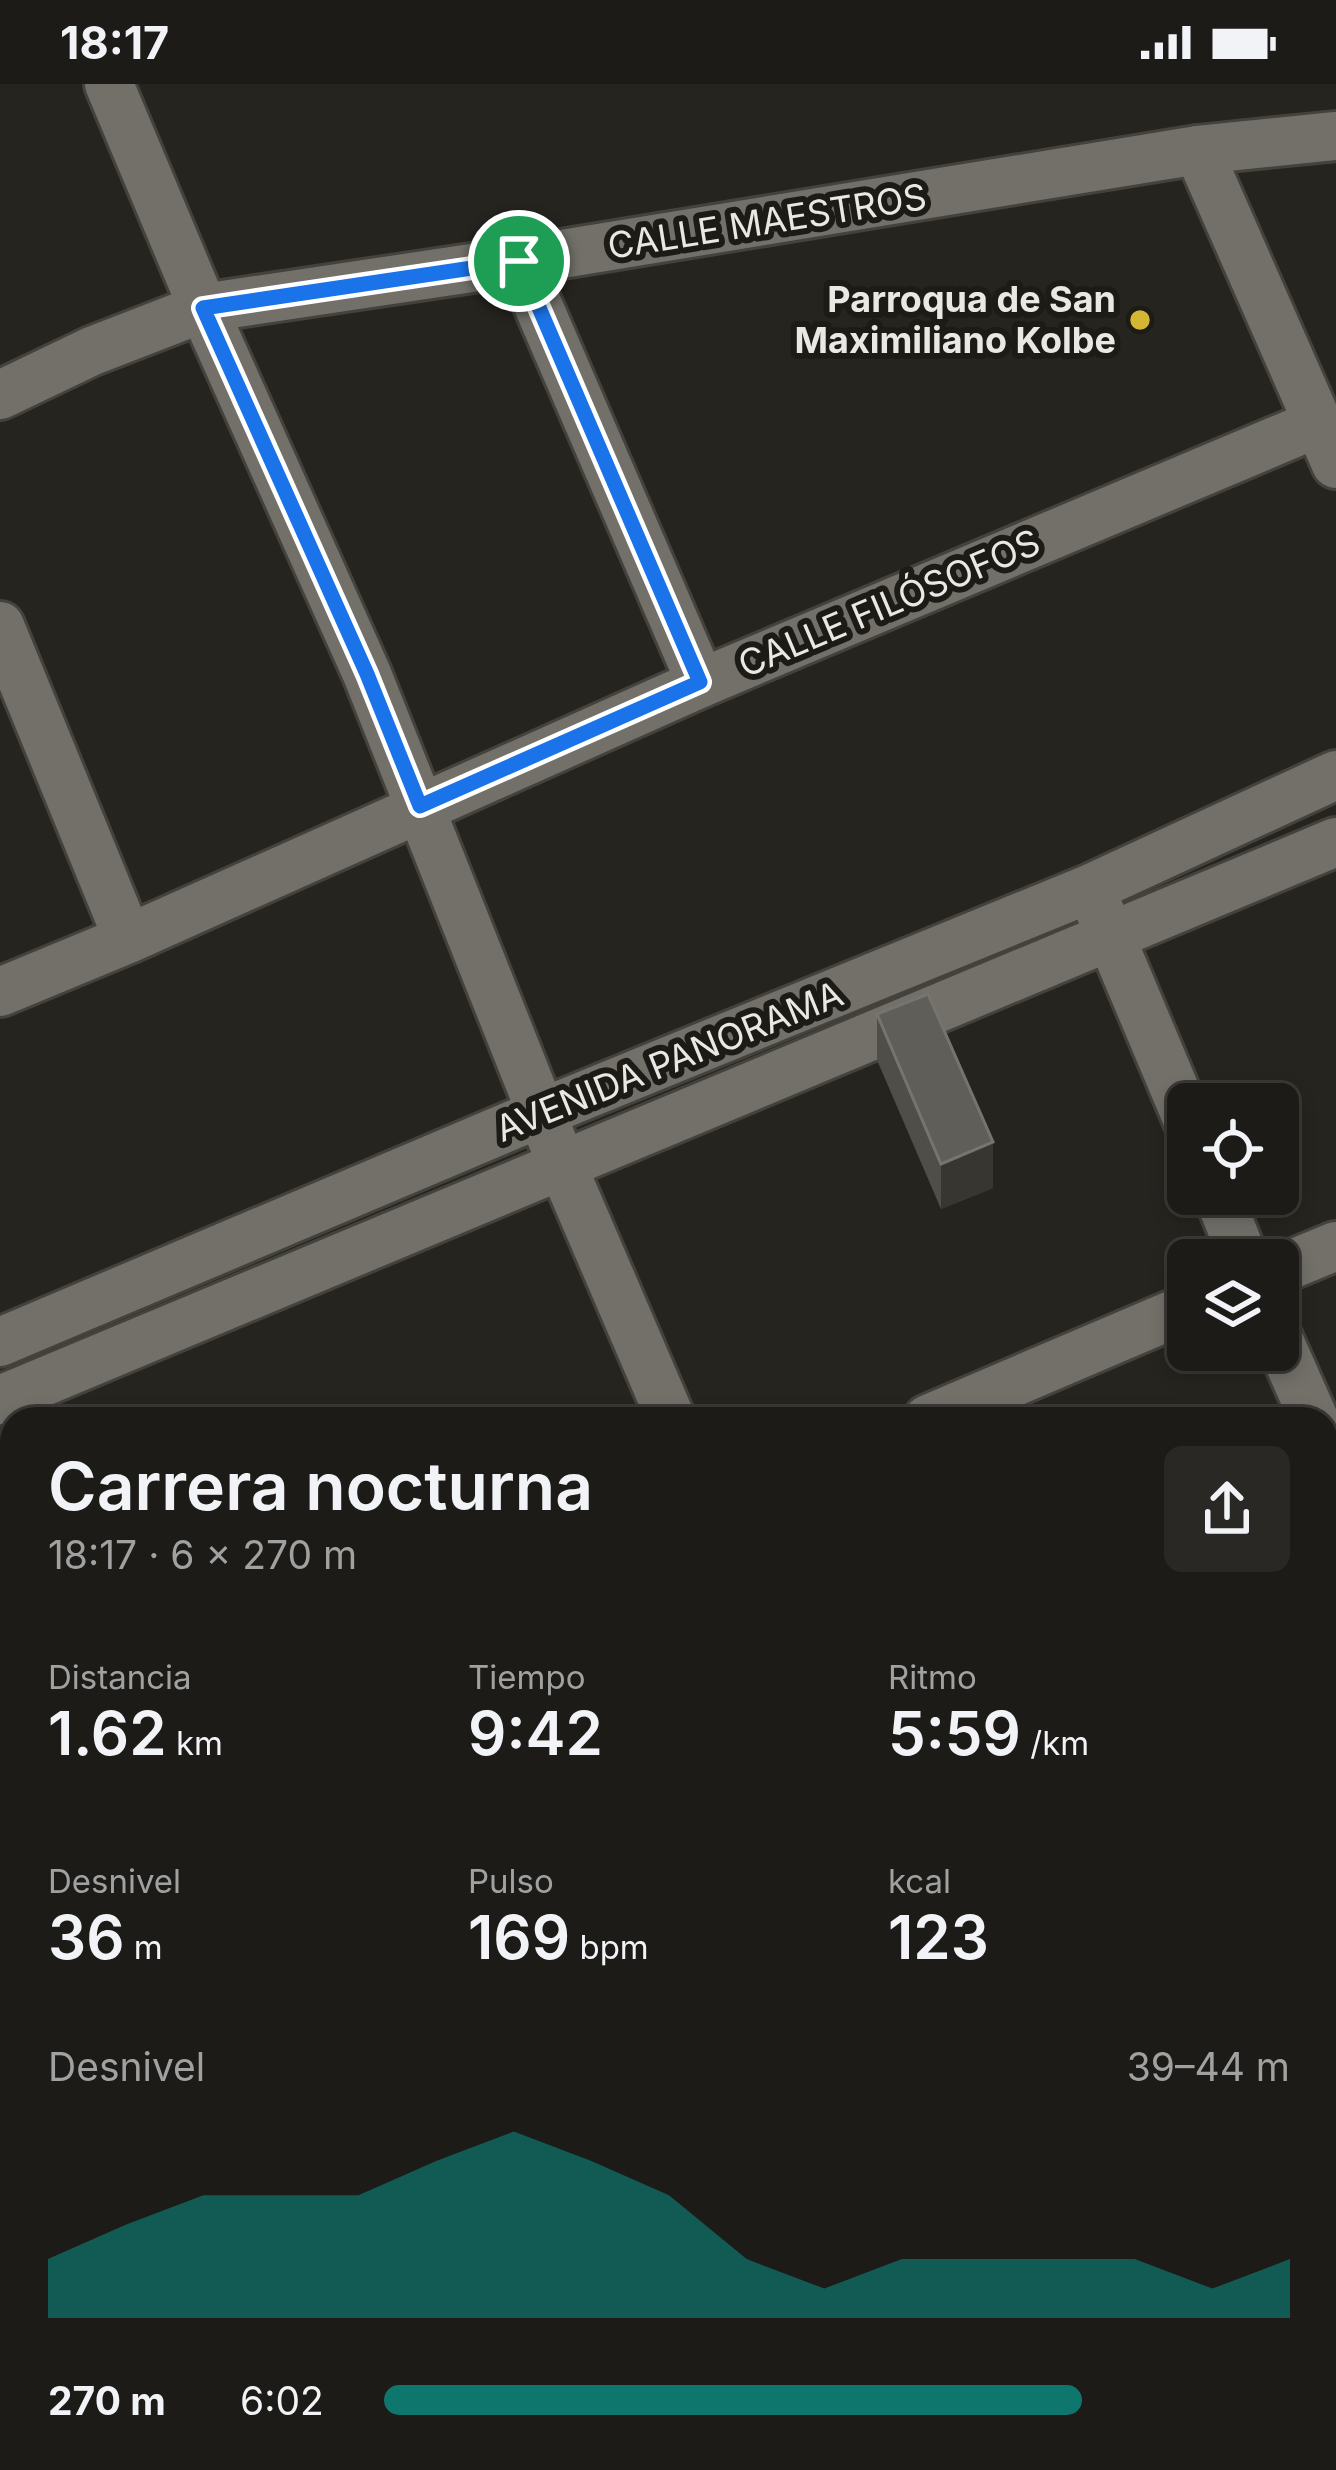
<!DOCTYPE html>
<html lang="es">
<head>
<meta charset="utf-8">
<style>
	:root { --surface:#1c1b17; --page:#292824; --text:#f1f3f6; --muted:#a0a1a1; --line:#3a3936; --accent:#0f766e }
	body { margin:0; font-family:Inter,sans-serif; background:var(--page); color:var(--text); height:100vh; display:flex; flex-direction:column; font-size:45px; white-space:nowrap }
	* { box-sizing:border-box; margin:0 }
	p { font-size:39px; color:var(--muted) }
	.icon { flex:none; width:66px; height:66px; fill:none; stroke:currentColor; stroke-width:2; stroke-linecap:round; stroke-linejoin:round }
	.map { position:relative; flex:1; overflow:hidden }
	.sheet { position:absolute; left:0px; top:1323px; width:1338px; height:1065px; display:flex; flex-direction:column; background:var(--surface); border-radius:36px 36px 0 0; box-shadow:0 6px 18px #0003,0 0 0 3px var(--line) }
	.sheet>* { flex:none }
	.fabs { position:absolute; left:1167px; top:999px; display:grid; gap:24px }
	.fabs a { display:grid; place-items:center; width:132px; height:132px; border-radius:18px; background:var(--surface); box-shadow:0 6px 18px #0003,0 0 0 3px var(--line); font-size:60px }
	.pin { position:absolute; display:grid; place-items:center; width:102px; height:102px; color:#fff; margin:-51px; border:6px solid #fff; border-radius:50%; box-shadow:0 3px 12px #0007 }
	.round { display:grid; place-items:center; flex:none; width:126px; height:126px; border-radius:18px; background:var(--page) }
	.summary { display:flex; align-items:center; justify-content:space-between; height:204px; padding:0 48px }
	h1 { font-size:66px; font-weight:600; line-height:90px }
	.metrics { display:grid; grid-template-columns:repeat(3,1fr); gap:18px; height:204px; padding:12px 48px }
	.metrics div { display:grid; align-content:center }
	.metrics b { font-size:60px; font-weight:600 }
	.metrics small { font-size:33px; font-weight:400 }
	.metrics p { font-size:33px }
	.chart { height:336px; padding:24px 48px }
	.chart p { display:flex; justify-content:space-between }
	.chart svg { width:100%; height:216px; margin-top:12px; fill:var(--accent); opacity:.7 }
	ul { padding:0 48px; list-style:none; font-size:39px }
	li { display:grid; grid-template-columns:192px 144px 1fr; align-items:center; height:90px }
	li i { height:30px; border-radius:15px; background:var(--accent) }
	.status { display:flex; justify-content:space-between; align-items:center; height:84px; padding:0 60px; background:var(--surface); direction:ltr }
	.status svg { height:33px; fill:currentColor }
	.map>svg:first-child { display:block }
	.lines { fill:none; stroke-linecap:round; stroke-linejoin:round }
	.minor-casing { stroke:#43423d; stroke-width:54 }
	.major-casing { stroke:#43423d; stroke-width:66 }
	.minor { stroke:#727069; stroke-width:48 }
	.major { stroke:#8b7f4f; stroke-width:60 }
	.wall { fill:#504e48 }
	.shaded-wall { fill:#383630 }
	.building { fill:#605e59; stroke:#76746e; stroke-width:3 }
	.route-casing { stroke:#fff; stroke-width:24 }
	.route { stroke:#1a73e8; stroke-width:15 }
	.poi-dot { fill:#d4b635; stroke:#1c1b15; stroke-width:4.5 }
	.labels { text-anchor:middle; stroke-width:12; stroke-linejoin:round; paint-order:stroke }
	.street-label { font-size:36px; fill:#e9e8e4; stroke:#1c1b15 }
	.poi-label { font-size:36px; font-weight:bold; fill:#e9e8e4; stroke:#1c1b15; text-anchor:end }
</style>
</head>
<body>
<div class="status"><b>18:17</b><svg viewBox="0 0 49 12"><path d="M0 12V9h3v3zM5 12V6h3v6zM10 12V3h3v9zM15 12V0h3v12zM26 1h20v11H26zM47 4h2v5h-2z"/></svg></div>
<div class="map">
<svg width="1336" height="2386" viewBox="0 0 1336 2386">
	<rect width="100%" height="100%" fill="#26241f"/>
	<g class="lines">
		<defs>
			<g id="minor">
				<path d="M109,0L203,224L367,590L562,1081L671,1335"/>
				<path d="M1198,66L1336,380"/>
				<path d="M519,177L701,599"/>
				<path d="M0,311L92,267L203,224L519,177L1198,66L1336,52"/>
				<path d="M0,542L128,855"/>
				<path d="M1099,825L1188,1037"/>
				<path d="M0,908L128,855L701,599L1318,339"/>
				<path d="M1218,1110L1244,1176"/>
				<path d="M1278,1186L1336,1162"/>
				<path d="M1278,1254L1314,1335"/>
				<path d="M0,1258L541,1029L1089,805L1336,691"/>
				<path d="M0,1316L1336,758"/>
				<path d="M928,1335L1188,1224"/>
				<path d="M1326,1363L1336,1386"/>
				<path d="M1326,1579L1336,1575"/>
				<path d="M0,1735L12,1730"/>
				<path d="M1326,1994L1336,1989"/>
				<path d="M0,2065L12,2075"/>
				<path d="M0,2275L12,2284"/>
				<path d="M136,2376L150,2386"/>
				<path d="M1093,2376L1098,2386"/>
				<path d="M420,2386L443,2376"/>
			</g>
			<g id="major">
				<path d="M0,2127L12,2137"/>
				<path d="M0,2201L12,2211"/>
				<path d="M234,2376L247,2386"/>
				<path d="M314,2376L327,2386"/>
			</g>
		</defs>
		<!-- minor casing -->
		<use href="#minor" class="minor-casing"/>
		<!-- major casing -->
		<use href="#major" class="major-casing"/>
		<!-- minor -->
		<use href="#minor" class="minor"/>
		<!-- major -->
		<use href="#major" class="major"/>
	</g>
	<!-- wall -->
	<path class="wall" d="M877,930L993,1104L941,1125L877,976Z"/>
	<!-- shaded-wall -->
	<path class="shaded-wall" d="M993,1058V1104L941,1125V1080Z"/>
	<!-- building -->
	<path class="building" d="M928,910L993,1058L941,1080L877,930Z"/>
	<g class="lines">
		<defs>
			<path id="route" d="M519,177L700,598L420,722L367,590L203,224Z"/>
		</defs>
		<!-- route casing -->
		<use href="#route" class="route-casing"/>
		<!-- route -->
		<use href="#route" class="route"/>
	</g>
	<!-- markers -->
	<circle class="poi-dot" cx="1140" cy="236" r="12"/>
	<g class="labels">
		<!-- street labels -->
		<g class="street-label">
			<text transform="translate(767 137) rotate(-9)" y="13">CALLE MAESTROS</text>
			<text transform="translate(889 519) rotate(-23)" y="13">CALLE FILÓSOFOS</text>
			<text transform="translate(669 977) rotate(-22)" y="13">AVENIDA PANORAMA</text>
		</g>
		<!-- poi labels -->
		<g class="poi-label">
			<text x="1116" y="228">Parroqua de San<tspan x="1116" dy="41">Maximiliano Kolbe</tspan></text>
		</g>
	</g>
</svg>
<div class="fabs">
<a><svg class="icon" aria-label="locate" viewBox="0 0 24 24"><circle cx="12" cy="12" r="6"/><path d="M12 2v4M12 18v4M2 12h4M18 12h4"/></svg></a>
<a><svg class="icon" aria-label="layers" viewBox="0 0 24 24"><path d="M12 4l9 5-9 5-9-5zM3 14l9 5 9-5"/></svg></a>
</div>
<div class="pin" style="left:519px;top:177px;background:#1e9e55"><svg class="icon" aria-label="arrive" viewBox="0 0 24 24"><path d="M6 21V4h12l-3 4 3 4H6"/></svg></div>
<section class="sheet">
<div class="summary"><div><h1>Carrera nocturna</h1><p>18:17 · 6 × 270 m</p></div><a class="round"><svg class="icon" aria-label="share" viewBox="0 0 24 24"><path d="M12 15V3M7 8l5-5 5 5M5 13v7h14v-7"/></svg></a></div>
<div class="metrics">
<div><p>Distancia</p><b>1.62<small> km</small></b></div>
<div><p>Tiempo</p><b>9:42</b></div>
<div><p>Ritmo</p><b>5:59<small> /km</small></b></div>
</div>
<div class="metrics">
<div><p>Desnivel</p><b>36<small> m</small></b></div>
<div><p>Pulso</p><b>169<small> bpm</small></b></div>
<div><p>kcal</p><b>123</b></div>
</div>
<div class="chart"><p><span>Desnivel</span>39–44 m</p>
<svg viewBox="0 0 160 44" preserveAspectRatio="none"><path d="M0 44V32L10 25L20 19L30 19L40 19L50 12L60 6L70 12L80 19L90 32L100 38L110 32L120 32L130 32L140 32L150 38L160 32V44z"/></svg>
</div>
<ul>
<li><b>270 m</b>6:02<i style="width:77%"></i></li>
</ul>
</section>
</div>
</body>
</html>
